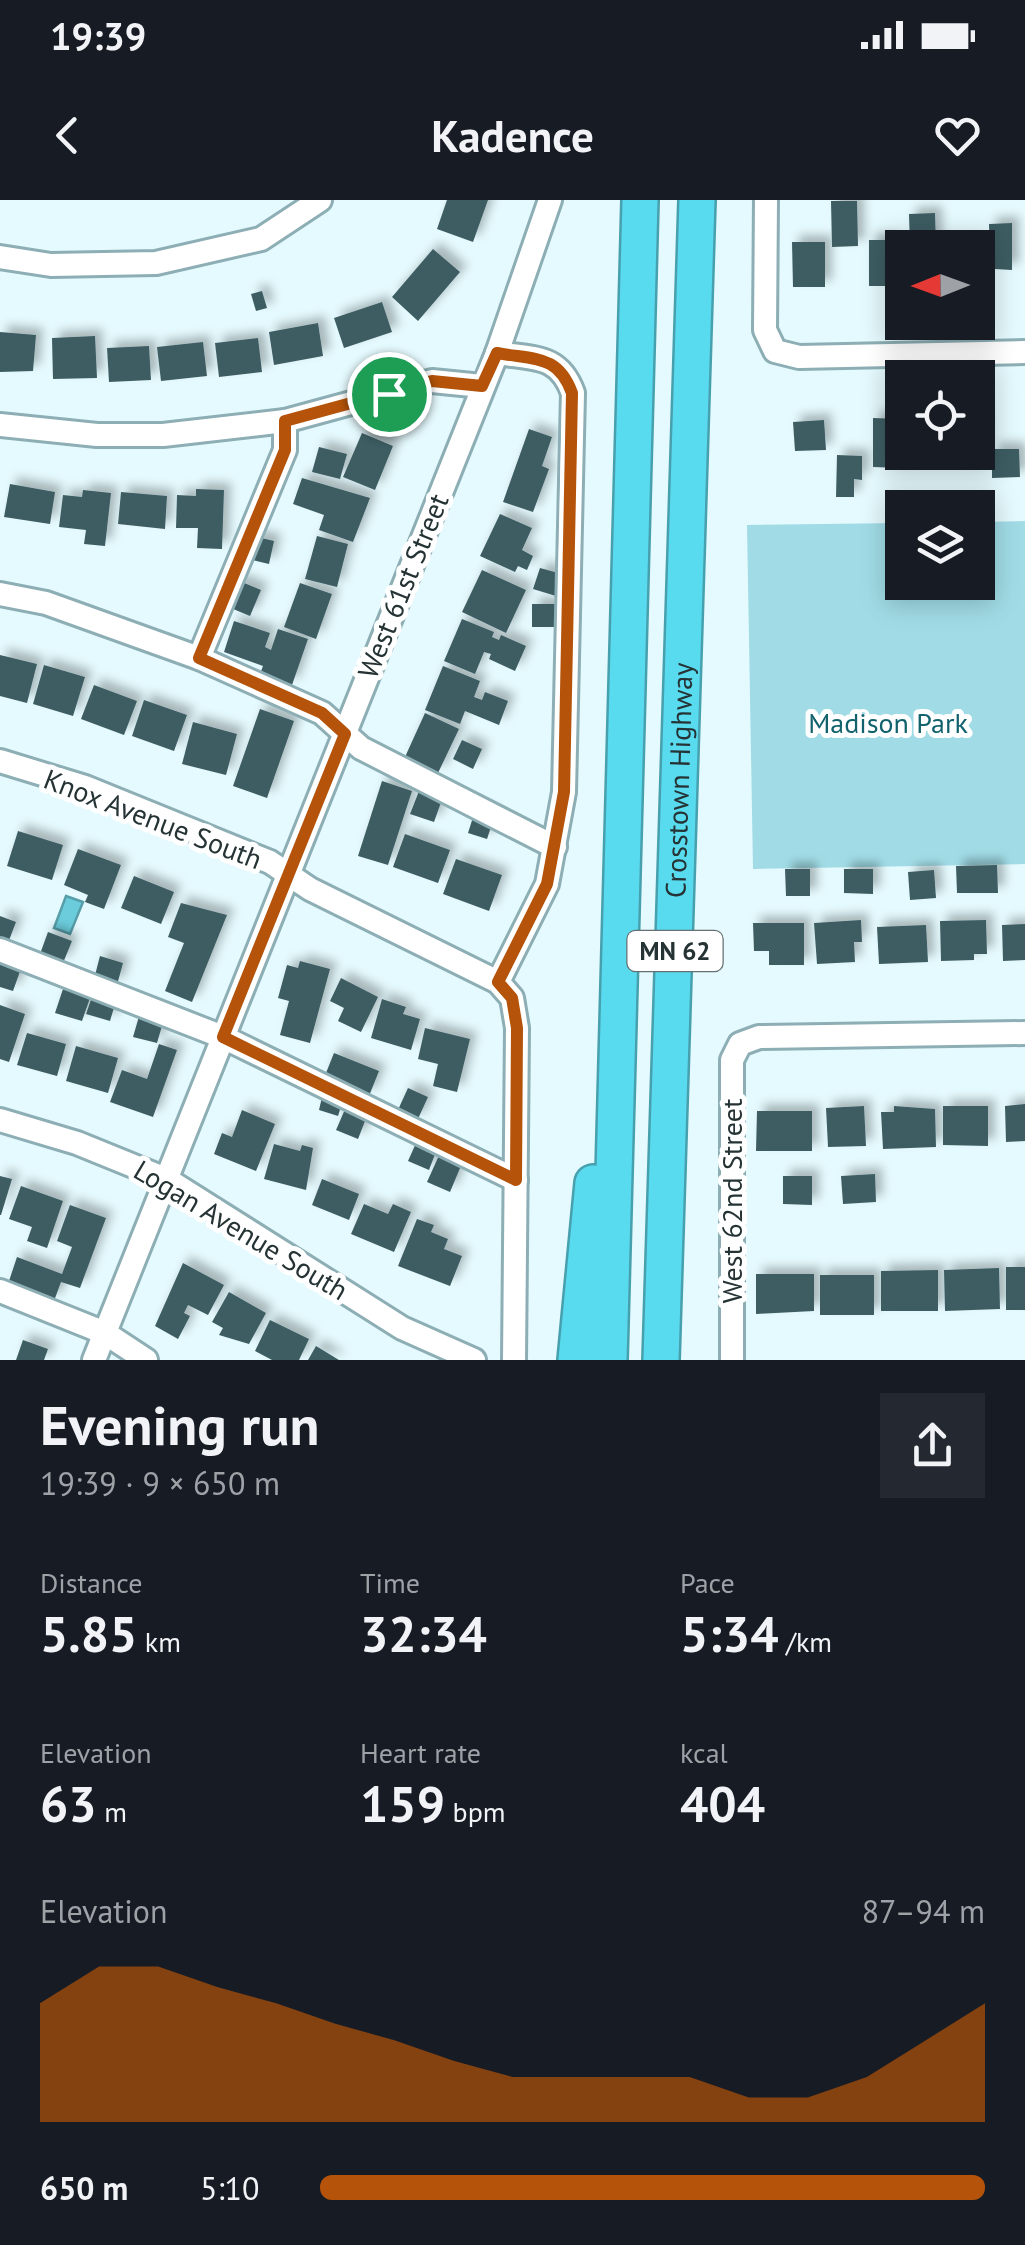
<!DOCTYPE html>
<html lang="en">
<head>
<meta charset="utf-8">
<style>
	:root { --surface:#171b24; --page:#242831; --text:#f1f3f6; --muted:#9ea1a6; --accent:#b45309 }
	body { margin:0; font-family:"PT Sans",sans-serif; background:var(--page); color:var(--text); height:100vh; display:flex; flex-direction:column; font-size:38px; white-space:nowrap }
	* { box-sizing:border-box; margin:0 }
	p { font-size:32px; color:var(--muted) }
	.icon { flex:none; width:55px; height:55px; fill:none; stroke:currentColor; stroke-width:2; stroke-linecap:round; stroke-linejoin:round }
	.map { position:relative; height:1160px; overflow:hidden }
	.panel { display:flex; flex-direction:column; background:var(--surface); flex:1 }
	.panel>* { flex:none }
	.needle { width:65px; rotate:269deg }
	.tools { position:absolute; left:885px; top:30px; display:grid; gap:20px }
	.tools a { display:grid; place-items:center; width:110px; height:110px; border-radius:0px; background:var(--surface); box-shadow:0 5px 25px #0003; font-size:50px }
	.pin { position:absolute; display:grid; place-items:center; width:85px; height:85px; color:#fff; margin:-42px; border:5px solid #fff; border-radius:50%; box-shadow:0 2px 10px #0007 }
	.round { display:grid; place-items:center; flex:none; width:105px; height:105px; border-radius:0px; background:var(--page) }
	.summary { display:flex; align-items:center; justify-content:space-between; height:170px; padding:0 40px }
	h1 { font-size:55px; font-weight:700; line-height:75px }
	.metrics { display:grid; grid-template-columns:repeat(3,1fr); gap:15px; height:170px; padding:10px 40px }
	.metrics div { display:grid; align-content:center }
	.metrics b { font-size:50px; font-weight:700 }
	.metrics small { font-size:28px; font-weight:400 }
	.metrics p { font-size:28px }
	.chart { height:280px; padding:20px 40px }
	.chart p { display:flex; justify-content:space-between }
	.chart svg { width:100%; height:180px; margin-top:10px; fill:var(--accent); opacity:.7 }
	ul { padding:0 40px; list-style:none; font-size:32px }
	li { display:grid; grid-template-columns:160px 120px 1fr; align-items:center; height:75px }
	li i { height:25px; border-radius:12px; background:var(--accent) }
	.status { display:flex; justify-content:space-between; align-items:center; height:70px; padding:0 50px; background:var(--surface); direction:ltr }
	.status svg { height:28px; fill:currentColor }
	header { display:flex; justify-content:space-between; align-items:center; height:130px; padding:0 40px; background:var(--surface); font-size:45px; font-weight:700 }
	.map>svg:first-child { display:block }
	.green { fill:#a1dce6 }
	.water { fill:#6bccdb; stroke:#569ea9; stroke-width:2.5 }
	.building { fill:#3e5d63; filter:url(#shadow) }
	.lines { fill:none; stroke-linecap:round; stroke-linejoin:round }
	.minor-casing { stroke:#8caeb4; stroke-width:28 }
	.highway-casing { stroke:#47a0ae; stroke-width:40 }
	.minor { stroke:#fff; stroke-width:22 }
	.highway { stroke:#59dbef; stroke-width:35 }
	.route-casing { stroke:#fff; stroke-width:20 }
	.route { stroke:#b45309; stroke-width:12 }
	.labels { text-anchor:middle; stroke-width:10; stroke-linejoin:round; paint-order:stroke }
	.shield { fill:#fff; stroke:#667072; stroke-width:2.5 }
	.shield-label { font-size:25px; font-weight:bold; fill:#253335 }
	.street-label { font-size:28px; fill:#253335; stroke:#fff }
	.park-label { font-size:28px; fill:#11626d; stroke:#fff }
</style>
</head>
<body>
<div class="status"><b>19:39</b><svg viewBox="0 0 49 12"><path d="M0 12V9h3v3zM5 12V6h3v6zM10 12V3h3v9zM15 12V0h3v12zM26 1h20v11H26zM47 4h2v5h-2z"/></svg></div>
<header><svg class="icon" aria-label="back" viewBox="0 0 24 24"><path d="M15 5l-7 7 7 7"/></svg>Kadence<svg class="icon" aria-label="heart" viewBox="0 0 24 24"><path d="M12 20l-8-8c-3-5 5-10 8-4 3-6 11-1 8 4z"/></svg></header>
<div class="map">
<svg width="1025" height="1160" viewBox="0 0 1025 1160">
	<defs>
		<filter id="shadow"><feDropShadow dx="7" dy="-7" stdDeviation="5" flood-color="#0004"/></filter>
	</defs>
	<rect width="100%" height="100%" fill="#e5fafe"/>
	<!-- green -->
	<path class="green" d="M1025,321V664L753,669L747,325L902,323V382H978V322Z"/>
	<!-- water -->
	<path class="water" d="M66,696L83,702L70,734L54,728Z"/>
	<!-- building -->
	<g class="building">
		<path d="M447,0H488L473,42L437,29Z"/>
		<path d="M831,1H857L858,46L832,47Z"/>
		<path d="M935,13L936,48H910L909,14Z"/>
		<path d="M1012,23V70L978,68V48L981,59H990L989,24Z"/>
		<path d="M869,40H891V53H902V86H869Z"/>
		<path d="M792,42H825V87H793Z"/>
		<path d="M433,49L460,72L418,121L392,97Z"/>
		<path d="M262,91L267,108L256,111L251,94Z"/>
		<path d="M382,102L392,132L344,148L334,118Z"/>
		<path d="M318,123L323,156L274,165L269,132Z"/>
		<path d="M0,132L36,135L33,171L0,172Z"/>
		<path d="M95,136L97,178L53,179L52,138Z"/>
		<path d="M258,138L262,172L219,177L215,143Z"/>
		<path d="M203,142L207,176L161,181L157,147Z"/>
		<path d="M149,146L151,180L109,182L107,148Z"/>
		<path d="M982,216L983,249H978V217Z"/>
		<path d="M873,218L902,219L901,268L873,267Z"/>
		<path d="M824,220L826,250L795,251L793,222Z"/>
		<path d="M529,229L552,237L542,266L549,269L533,312L503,302Z"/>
		<path d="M362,233L393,246L375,290L343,277Z"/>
		<path d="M319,247L347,254L340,279L312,272Z"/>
		<path d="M992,249H1019L1020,277L992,278Z"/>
		<path d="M956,252H974L975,262L956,263Z"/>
		<path d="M837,255L862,256V280L854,279V297H836Z"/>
		<path d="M302,278L370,298L353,342L319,330L324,315L293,304Z"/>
		<path d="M10,284L55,292L50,324L4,317Z"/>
		<path d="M196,289L224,290L222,349L197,348L198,328H176L177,295L196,296Z"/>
		<path d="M83,290L111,293L105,346L84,344L86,330L59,327L63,295L82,297Z"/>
		<path d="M121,292L167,296L165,329L118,324Z"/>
		<path d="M500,314L532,328L522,350L533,356L527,370L518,366L515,372L480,356Z"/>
		<path d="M253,336L274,341L269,364L248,359Z"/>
		<path d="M317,336L348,344L337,387L305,379Z"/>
		<path d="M540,368L562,374L556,396L533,389Z"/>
		<path d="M482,370L526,390L506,433L462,412Z"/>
		<path d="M237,380L261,390L250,416L226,406Z"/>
		<path d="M300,383L332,394L316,439L284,427Z"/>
		<rect x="532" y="404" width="26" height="23"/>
		<path d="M462,419L494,432L492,437L499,440L501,435L526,446L515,471L489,459L491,454L484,452L475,474L444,461Z"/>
		<path d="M234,421L270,433L265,447L271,450L278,429L308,439L292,485L260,474L263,466L224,452Z"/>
		<path d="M0,455L37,464L27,503L0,496Z"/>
		<path d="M44,465L85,477L73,516L33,504Z"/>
		<path d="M443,466L480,481L474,497L482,500L485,492L508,501L499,525L465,511L460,524L425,510Z"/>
		<path d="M94,485L137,501L124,535L81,519Z"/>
		<path d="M144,500L187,515L174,551L132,536Z"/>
		<path d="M260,509L294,521L267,598L233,586Z"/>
		<path d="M425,513L459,529L438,573L405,557Z"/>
		<path d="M193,522L237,534L226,575L182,564Z"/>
		<path d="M462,540L482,549L473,569L453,559Z"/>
		<path d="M382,581L412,591L388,665L358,656Z"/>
		<path d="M421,586L444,594L434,622L410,614Z"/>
		<path d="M475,611L494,618L487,639L468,633Z"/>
		<path d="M18,631L63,645L52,680L7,666Z"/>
		<path d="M405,634L450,650L438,683L393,667Z"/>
		<path d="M78,649L121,665L104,709L85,702L88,695L64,685Z"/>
		<path d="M456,659L502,675L489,711L443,694Z"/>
		<path d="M997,665L998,693H957L956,666Z"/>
		<path d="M785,669H810V696H786Z"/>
		<path d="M844,669H873V694L844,693Z"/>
		<path d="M934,670L936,698L910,700L908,672Z"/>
		<path d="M134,676L174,692L161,724L121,708Z"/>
		<path d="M181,703L227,715L192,802L165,791L184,743L168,737Z"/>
		<path d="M0,716L16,722L8,743L0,740Z"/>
		<path d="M861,720L862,742H854L855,762L817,764L814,723Z"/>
		<path d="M986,720L987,754H974V760L941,761L940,721Z"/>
		<path d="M753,723H804V765H769V751H754Z"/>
		<path d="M1025,724V760L1003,761L1002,725Z"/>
		<path d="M926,725L928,762L879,764L877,727Z"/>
		<path d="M48,732L72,741L63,763L40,754Z"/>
		<path d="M0,755L23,763L13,791L0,787Z"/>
		<path d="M100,756L123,763L117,785L94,779Z"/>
		<path d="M300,761L330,769L310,843L280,835L289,801L278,798L287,765L298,768Z"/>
		<path d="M341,778L378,797L361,832L338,821L344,808L330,801Z"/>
		<path d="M63,789L90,798L82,821L55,813Z"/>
		<path d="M93,794L116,801L110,821L86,814Z"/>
		<path d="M382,799L406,807L403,814L420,819L411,850L371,838Z"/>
		<path d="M0,805L25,814L9,862L0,859Z"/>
		<path d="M140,813L164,819L157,843L133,837Z"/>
		<path d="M425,828L470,839L457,892L433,886L438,864L418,859Z"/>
		<path d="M27,833L66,844L57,876L17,865Z"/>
		<path d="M159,844L177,850L153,917L110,902L122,870L147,879Z"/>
		<path d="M76,846L118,858L108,893L66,881Z"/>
		<path d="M334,853L379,871L369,896L324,878Z"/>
		<path d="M408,888L428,897L417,921L397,912Z"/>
		<path d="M322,897L342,903L338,916L319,910Z"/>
		<path d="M1025,904V941L1006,942L1005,906Z"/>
		<path d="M864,906L866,946L828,947L826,908Z"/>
		<path d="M894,906L935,909L936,947L883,949L881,912H894Z"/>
		<path d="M943,906H988V946L943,945Z"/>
		<path d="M346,907L367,916L358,939L336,930Z"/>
		<path d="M242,910L275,924L256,971L214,954L222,933L232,937Z"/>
		<path d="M757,911H812V951H756Z"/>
		<path d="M417,941L437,949L429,970L408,961Z"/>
		<path d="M274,944L300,951L302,945L313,948L306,990L264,979Z"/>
		<path d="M441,951L463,961L450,992L427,982Z"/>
		<path d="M875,974L876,1002L843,1004L841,976Z"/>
		<path d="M0,976L12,979L1,1015H0Z"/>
		<path d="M783,976H812V1005L783,1004Z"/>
		<path d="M322,979L359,994L349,1020L312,1005Z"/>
		<path d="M21,986L63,1001L47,1048L27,1041L32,1027L9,1019Z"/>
		<path d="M364,1004L388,1014L393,1004L411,1012L394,1052L351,1034Z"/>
		<path d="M70,1005L106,1018L80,1088L61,1082L54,1101L8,1084L17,1057L62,1074L72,1047L57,1041Z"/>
		<path d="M417,1019L434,1025L431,1032L448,1039L444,1049L462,1056L450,1086L398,1066Z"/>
		<path d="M183,1063L224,1085L208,1115L188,1105L184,1113L190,1116L178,1139L155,1126Z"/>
		<rect x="1006" y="1067" width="19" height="43"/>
		<path d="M999,1068L1000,1109L945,1111L944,1070Z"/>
		<path d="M938,1070V1111H881V1071Z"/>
		<path d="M756,1074H814V1111L756,1114Z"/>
		<rect x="820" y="1075" width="54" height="40"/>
		<path d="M229,1092L266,1113L249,1144L219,1135L223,1128L212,1122Z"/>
		<path d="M270,1120L309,1139L299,1160H272L255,1151Z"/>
		<path d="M23,1140L48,1149L44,1160H16Z"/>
		<path d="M316,1146L339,1160H308Z"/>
	</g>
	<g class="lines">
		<defs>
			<g id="minor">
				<path d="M766,0L765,130L775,151L799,157L1025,152"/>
				<path d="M0,57L51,65L156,63L261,39L320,0"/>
				<path d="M497,153C534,159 559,154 573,193L564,592L547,684L498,782"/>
				<path d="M0,225L97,235H163L285,221L432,181L482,186"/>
				<path d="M0,394L46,403L199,458L322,513L361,548L555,647"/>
				<path d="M199,458L285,250V221"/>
				<path d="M0,561L85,587L270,662L310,689L498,782L512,798L517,828L514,1160"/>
				<path d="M0,750L223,837L516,980"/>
				<path d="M0,920L77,943L168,980L402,1128L474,1160"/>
				<path d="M0,1091L105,1133L146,1160"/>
				<path d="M94,1160L497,153L550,0"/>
				<path d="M732,1160V860L740,844L759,837L1025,833"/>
			</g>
			<g id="highway">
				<path d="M576,1160L593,983"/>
				<path d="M609,1160L640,0"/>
				<path id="s1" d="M661,1160L697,0"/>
			</g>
		</defs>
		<!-- minor casing -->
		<use href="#minor" class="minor-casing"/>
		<!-- highway casing -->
		<use href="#highway" class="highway-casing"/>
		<!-- minor -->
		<use href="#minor" class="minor"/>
		<!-- highway -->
		<use href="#highway" class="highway"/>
	</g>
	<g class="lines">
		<defs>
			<path id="route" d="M497,153C534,160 558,154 572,193L564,592L547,684L498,782L512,798L517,828L516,980L223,837L345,534L322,513L199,458L285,250V221L432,181L482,186Z"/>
		</defs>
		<!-- route casing -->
		<use href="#route" class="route-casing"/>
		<!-- route -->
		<use href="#route" class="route"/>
	</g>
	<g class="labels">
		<!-- shield labels -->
		<rect class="shield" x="627.5" y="731" width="95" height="40" rx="8"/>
		<g class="shield-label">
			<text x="675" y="760">MN 62</text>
		</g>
		<!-- street labels -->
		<g class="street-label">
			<text transform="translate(403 386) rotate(-68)" y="10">West 61st Street</text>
			<text dy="10" stroke="none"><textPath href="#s1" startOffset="580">Crosstown Highway</textPath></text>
			<text transform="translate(153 619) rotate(21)" y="10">Knox Avenue South</text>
			<text transform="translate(732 1001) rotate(-90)" y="10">West 62nd Street</text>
			<text transform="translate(241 1030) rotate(31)" y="10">Logan Avenue South</text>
		</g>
		<!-- park labels -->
		<g class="park-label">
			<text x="888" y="533">Madison Park</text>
		</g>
	</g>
</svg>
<div class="tools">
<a><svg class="needle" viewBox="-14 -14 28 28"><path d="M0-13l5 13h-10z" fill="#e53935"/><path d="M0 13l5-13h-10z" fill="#9ea1a6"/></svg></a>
<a><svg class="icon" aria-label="locate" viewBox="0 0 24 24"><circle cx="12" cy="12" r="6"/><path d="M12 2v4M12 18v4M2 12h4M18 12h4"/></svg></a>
<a><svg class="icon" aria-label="layers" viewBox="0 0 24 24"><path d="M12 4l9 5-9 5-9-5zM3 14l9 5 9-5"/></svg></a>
</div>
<div class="pin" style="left:389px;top:194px;background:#1e9e55"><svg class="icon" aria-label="arrive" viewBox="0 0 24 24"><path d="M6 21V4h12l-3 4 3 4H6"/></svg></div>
</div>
<section class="panel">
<div class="summary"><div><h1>Evening run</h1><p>19:39 · 9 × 650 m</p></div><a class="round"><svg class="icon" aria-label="share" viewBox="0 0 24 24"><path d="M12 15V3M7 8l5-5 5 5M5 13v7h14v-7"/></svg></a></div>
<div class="metrics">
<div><p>Distance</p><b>5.85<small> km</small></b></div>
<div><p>Time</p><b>32:34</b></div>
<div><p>Pace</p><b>5:34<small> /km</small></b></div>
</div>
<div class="metrics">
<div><p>Elevation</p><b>63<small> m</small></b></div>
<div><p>Heart rate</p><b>159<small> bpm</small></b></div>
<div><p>kcal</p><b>404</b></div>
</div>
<div class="chart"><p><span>Elevation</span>87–94 m</p>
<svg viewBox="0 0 160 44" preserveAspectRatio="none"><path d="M0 44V15L10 6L20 6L30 11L40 15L50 20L60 24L70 29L80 33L90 33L100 33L110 33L120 38L130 38L140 33L150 24L160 15V44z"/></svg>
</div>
<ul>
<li><b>650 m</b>5:10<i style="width:100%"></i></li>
</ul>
</section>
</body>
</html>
